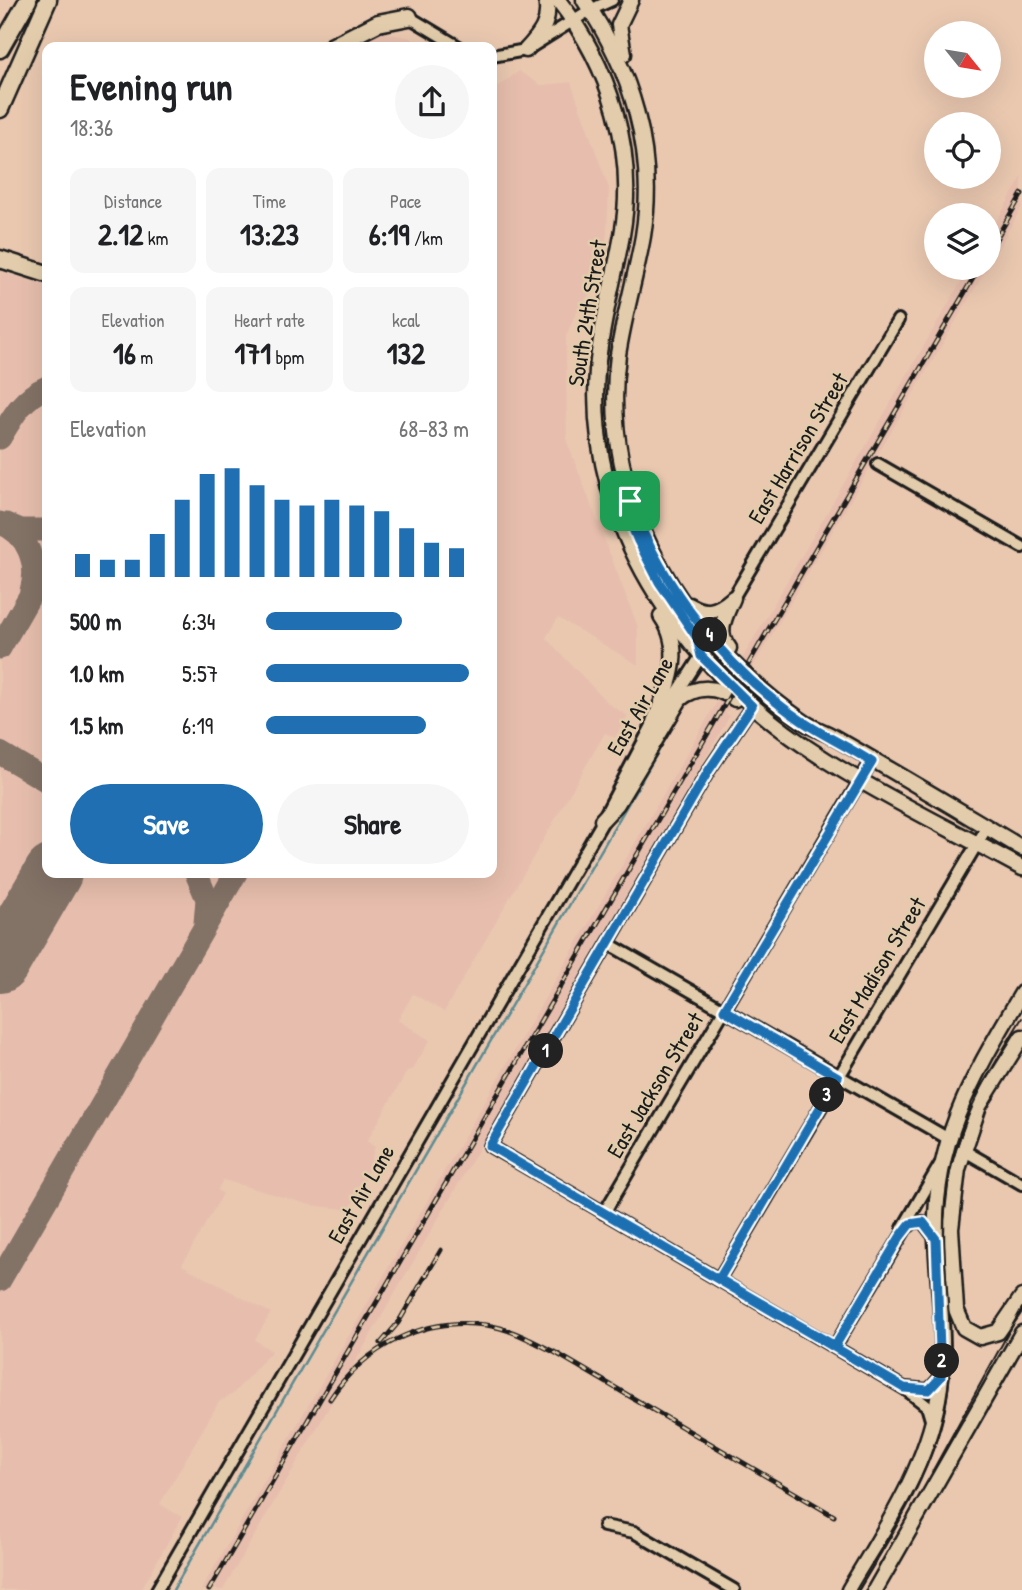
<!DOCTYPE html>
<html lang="en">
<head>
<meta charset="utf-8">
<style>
	:root { --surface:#fff; --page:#f6f6f6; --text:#202124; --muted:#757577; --accent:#1f6fb2 }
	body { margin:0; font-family:"Patrick Hand",sans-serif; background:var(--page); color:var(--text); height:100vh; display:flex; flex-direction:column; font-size:26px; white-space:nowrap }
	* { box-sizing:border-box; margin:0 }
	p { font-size:23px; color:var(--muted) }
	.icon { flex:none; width:38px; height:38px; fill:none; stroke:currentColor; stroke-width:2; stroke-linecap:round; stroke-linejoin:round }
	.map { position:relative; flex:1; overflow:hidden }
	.side { position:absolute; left:42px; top:42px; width:455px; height:836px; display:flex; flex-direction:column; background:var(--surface); border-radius:14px; box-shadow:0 7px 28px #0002 }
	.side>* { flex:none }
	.needle { width:46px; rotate:120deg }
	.buttons { position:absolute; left:924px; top:21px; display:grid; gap:14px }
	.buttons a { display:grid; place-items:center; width:77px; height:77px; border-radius:50%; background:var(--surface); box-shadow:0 7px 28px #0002; font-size:35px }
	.pin { position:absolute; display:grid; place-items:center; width:60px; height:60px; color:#fff; margin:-30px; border-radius:14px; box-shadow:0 4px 10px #0006 }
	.km { position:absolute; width:35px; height:35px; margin:-18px; border-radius:50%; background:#222; color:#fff; font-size:19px; line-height:35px; text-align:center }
	.round { display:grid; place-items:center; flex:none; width:74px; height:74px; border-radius:37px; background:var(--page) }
	.headline { display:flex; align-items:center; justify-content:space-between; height:119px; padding:0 28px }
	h1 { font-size:38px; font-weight:700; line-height:52px }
	.figures { display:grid; grid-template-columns:repeat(3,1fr); gap:10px; height:119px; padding:7px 28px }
	.figures div { display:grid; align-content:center; border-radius:14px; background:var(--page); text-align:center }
	.figures b { font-size:30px; font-weight:700 }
	.figures small { font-size:19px; font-weight:400 }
	.figures p { font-size:19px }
	.chart { height:196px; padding:14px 28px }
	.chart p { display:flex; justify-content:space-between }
	.chart svg { width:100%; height:126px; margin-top:7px; stroke:var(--accent); stroke-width:6 }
	.button { display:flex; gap:14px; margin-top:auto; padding:14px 28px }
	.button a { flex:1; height:80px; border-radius:42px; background:var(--accent); color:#fff; font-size:28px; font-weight:700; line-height:80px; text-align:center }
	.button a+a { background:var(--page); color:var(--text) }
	ul { padding:0 28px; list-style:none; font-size:23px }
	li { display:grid; grid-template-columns:112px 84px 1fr; align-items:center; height:52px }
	li i { height:18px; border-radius:9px; background:var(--accent) }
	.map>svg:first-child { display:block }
	.built { fill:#e7bead }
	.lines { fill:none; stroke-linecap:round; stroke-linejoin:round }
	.stream { stroke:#5b8b92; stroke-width:2.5 }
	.taxiway { stroke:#837266; stroke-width:23 }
	.runway { stroke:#837266; stroke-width:58 }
	.minor-casing { stroke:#1c1c1c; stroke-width:16 }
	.major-casing { stroke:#1c1c1c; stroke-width:19 }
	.highway-casing { stroke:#1c1c1c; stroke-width:21 }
	.minor { stroke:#e2ccab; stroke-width:10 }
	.major { stroke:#e2ccab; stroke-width:14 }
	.highway { stroke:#e2ccab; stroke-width:16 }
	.tram { stroke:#1c1c1c; stroke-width:2 }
	.rail-casing { stroke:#1c1c1c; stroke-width:5 }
	.rail { stroke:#e2ccab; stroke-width:2.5; stroke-dasharray:8; stroke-linecap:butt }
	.route-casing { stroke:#fff; stroke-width:14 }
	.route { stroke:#1f6fb2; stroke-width:9 }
	.labels { text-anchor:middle; stroke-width:5; stroke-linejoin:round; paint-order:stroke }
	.street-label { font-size:23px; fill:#1c1c1c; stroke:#e2ccab }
</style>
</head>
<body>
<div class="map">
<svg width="1022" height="1590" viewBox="0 0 1022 1590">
	<rect width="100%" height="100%" fill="#eac8b0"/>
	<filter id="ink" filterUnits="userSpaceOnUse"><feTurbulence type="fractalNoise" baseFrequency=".0143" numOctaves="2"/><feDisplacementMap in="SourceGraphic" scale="14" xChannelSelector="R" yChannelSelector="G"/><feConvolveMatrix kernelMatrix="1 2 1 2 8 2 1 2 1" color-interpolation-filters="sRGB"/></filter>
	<g filter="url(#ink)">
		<!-- built -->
		<g class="built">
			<path d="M384,33L407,37L430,47H343L368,35Z"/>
			<path d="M519,71L541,85L571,82L609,188L607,234L595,286L574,317L566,337L567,441L638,627V665L558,618L546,638L608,703L628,716L615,738L605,733L444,1012L413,994L398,1020L430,1040L413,1069L407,1072L367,1141L375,1147L364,1183L349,1210L310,1205L223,1180L218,1190L223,1194L182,1265L271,1313L255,1340L272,1351L233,1394L219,1402L160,1504L182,1517L141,1590H0V271L47,286V873H492V83L498,87Z"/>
			<path d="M1022,177V207L989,264V234Z"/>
			<path d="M969,268H987L726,713L730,716L223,1590H201Z"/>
		</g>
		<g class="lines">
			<!-- stream -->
			<path class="stream" d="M173,1590L684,707"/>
			<!-- taxiway -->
			<g class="taxiway">
				<path d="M0,438C13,416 22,398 47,387"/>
				<path d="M0,523C28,533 39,564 31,591"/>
				<path d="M7,524L21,530H47"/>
				<path d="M0,648L47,566"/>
				<path d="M0,753L47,781"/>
				<path d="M196,873L207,899L205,923"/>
				<path d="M0,1280L236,873"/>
			</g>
			<!-- runway -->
			<path class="runway" d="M0,964L53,873"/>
			<defs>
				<g id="minor">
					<path d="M409,17L459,47"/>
					<path d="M492,56L526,50L590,10L612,0"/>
					<path d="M878,464L1022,547"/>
					<path d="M733,598L898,320"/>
					<path d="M752,706L709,770L490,1146L904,1388L927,1406L932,1423"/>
					<path d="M663,715L701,656"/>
					<path d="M606,813L657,716"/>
					<path d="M609,944L947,1138"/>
					<path d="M963,1150L1022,1184"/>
					<path d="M604,1213L871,762"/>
					<path d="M903,1228L941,1163"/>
					<path d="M719,1279L987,827"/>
					<path d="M835,1346L906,1228L914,1222H923L936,1239"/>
					<path d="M907,1388L929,1390L940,1378"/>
					<path d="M604,1526L634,1532L734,1590"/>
					<path d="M157,1590L607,814"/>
				</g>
				<g id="major">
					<path d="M558,0C610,66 637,152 622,235C614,280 601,324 597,370C585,533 692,677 826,760C889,800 957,832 1022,868"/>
					<path d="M584,0C631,69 657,151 643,236C636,276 624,315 618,355C598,501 684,639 801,720C810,727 820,730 830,735C894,771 958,810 1022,848"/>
					<path d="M526,50C540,35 551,22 546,0"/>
					<path d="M624,54L619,25L631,0"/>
					<path d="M689,605C706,615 717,612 732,599"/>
					<path d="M729,648C715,632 726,615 733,598"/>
					<path d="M654,722C668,686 686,651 661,616"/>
					<path d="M602,820L617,804L680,699C697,685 717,686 735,699"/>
					<path d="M1022,1037L979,1106L958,1169L951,1229L956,1309L964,1328L980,1337L998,1332L1022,1297"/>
					<path d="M849,1590C885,1529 925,1470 938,1399C948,1347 938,1292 936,1240C932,1141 974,1075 1022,993"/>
					<path d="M875,1590L1022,1333"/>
				</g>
				<g id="highway">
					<path d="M331,47L378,23L409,17"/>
					<path d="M0,49L28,0"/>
					<path d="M0,109L48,0"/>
					<path d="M0,259L47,274"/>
				</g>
			</defs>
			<!-- minor casing -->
			<use href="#minor" class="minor-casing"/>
			<!-- major casing -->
			<use href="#major" class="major-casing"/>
			<!-- highway casing -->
			<use href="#highway" class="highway-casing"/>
			<!-- minor -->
			<use href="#minor" class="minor"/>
			<!-- major -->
			<use href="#major" class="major"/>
			<!-- highway -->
			<use href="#highway" class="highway"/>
			<!-- tram -->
			<g class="tram">
				<path d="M932,1472L1022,1308"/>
				<path d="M856,1590C889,1534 932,1474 945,1409C959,1342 940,1275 945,1208C950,1136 985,1078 1022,1018"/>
			</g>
			<defs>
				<g id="rail">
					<path d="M989,251L1022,194"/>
					<path d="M381,1343L398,1323L441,1250"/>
					<path d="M330,1399C364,1347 423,1316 486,1325C510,1328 534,1342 556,1353L834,1516"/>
					<path d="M209,1590L979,268"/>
				</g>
			</defs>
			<!-- rail casing -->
			<use href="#rail" class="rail-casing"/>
			<!-- rail -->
			<use href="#rail" class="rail"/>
		</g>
	</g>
	<g class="lines" filter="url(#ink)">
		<defs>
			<path id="route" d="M630,501L631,524L638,541L659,582L697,638L701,656L752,706L709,770L490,1146L904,1388L929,1390L941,1377L936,1239L923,1222L910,1224L900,1237L835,1346L719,1279L838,1077L724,1010L872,762C849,747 824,736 802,721C725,669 663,588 630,501"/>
		</defs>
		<!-- route casing -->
		<use href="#route" class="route-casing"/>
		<!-- route -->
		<use href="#route" class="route"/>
	</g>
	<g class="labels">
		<!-- street labels -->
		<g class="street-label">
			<text transform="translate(587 313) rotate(-81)" y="8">South 24th Street</text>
			<text transform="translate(798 448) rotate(-59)" y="8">East Harrison Street</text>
			<text transform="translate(640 706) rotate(-60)" y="8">East Air Lane</text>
			<text transform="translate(877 970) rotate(-59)" y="8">East Madison Street</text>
			<text transform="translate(655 1085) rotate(-59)" y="8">East Jackson Street</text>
			<text transform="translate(361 1194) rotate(-60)" y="8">East Air Lane</text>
		</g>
	</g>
</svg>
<div class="buttons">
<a><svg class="needle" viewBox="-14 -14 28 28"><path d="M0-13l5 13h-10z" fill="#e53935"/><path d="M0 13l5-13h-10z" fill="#757577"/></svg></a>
<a><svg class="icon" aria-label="locate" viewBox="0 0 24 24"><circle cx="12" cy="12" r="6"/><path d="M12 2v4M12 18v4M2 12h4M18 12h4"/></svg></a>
<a><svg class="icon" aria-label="layers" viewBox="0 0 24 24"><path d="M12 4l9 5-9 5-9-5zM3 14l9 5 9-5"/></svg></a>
</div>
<div class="pin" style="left:630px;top:501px;background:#1e9e55"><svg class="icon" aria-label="arrive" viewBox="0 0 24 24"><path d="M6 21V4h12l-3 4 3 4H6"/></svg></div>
<b class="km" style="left:546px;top:1051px">1</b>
<b class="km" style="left:942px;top:1361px">2</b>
<b class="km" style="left:827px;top:1095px">3</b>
<b class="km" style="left:710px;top:635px">4</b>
<section class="side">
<div class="headline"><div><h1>Evening run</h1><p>18:36</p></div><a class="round"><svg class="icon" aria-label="share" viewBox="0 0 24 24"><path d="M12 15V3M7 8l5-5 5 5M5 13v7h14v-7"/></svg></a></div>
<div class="figures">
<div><p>Distance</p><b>2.12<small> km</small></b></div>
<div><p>Time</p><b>13:23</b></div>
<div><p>Pace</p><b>6:19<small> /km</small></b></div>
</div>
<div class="figures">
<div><p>Elevation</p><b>16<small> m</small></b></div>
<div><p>Heart rate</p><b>171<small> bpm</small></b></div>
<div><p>kcal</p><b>132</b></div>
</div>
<div class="chart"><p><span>Elevation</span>68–83 m</p>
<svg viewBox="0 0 160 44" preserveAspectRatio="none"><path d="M5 44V36M15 44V38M25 44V38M35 44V29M45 44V17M55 44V8M65 44V6M75 44V12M85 44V17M95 44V19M105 44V17M115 44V19M125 44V21M135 44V27M145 44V32M155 44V34"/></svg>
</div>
<ul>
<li><b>500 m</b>6:34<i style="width:67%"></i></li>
<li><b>1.0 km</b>5:57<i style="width:100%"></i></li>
<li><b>1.5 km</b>6:19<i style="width:79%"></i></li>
</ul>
<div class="button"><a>Save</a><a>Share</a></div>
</section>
</div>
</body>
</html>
